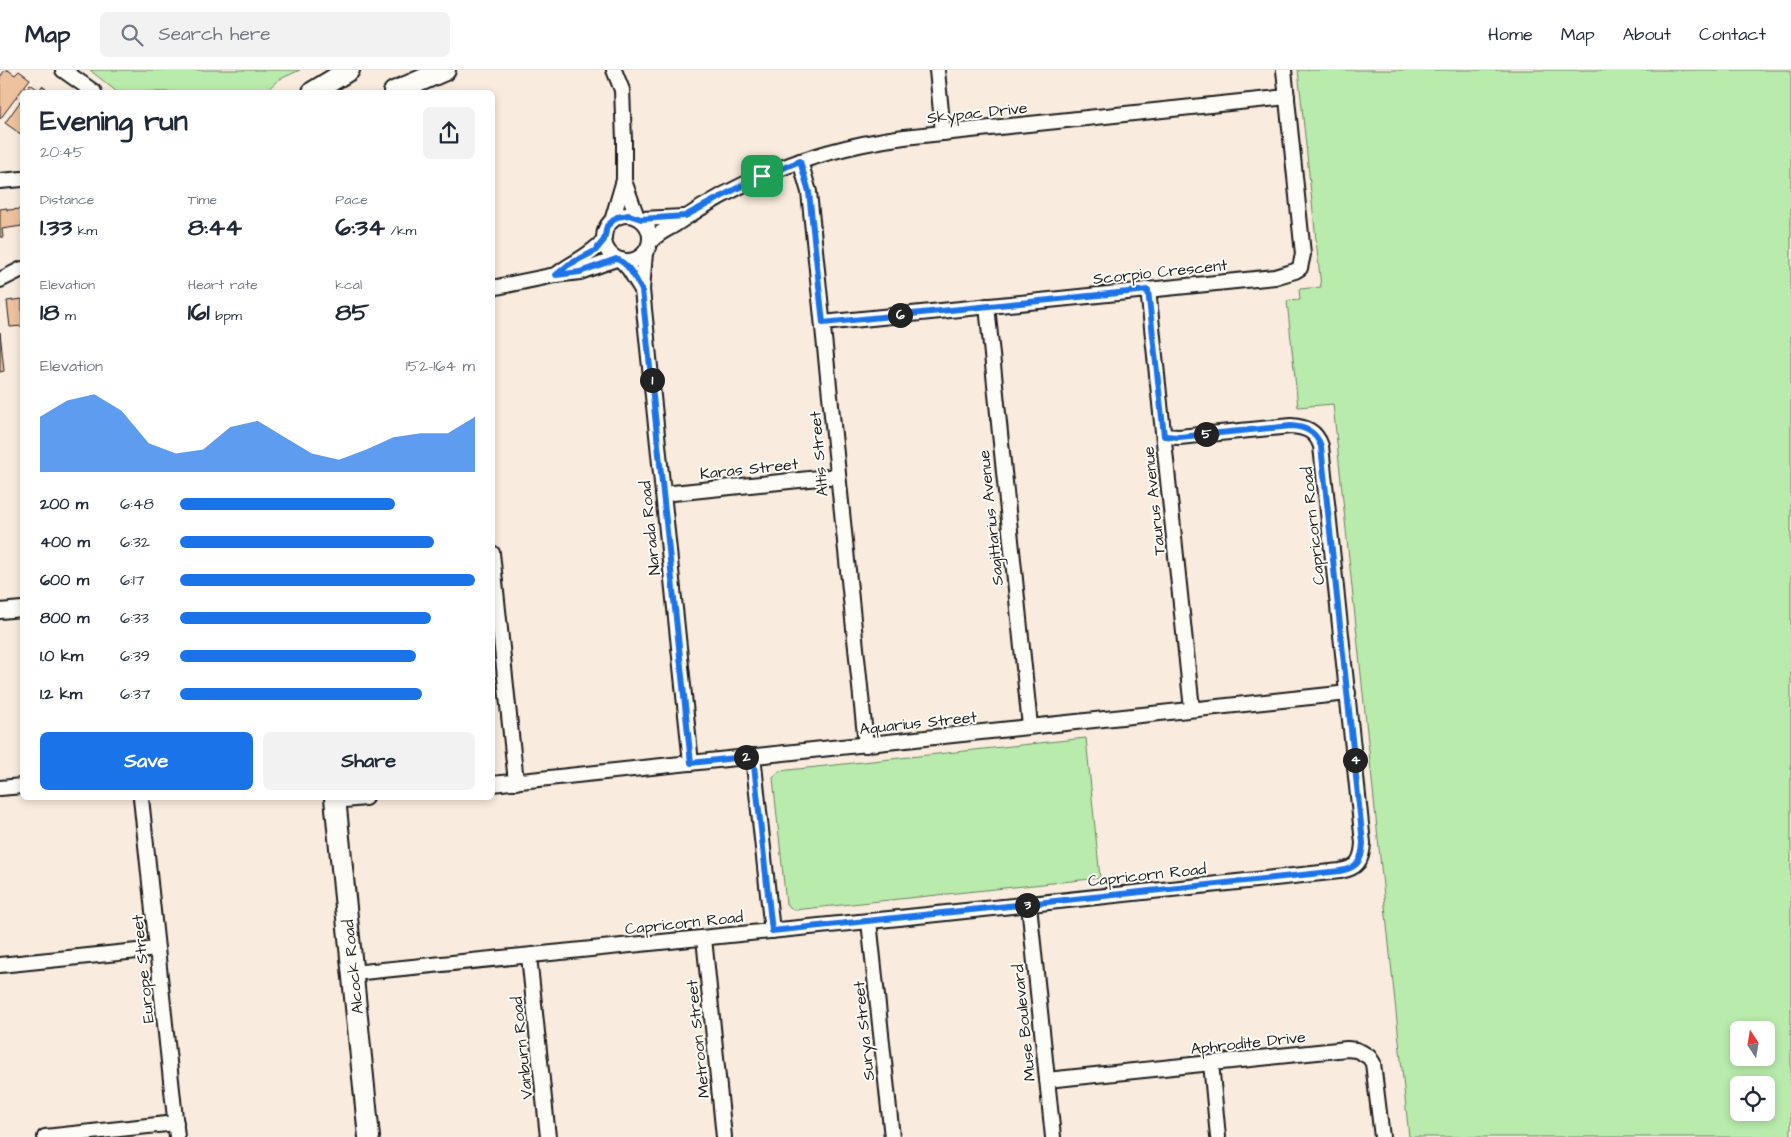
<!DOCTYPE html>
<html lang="en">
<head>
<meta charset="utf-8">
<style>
	:root { --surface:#fff; --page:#f2f2f3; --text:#1f2937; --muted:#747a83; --line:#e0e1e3; --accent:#1a73e8 }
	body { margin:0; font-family:"Architects Daughter",sans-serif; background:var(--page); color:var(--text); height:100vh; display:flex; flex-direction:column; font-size:19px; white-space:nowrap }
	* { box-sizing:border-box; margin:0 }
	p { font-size:16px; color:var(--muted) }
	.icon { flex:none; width:28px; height:28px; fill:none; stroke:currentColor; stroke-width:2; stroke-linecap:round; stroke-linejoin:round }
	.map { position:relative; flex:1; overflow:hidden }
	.details { position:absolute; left:20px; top:20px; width:475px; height:710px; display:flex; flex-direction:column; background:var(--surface); border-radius:8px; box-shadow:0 2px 8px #0003 }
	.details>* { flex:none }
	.needle { width:32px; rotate:348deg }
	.buttons { position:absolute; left:1730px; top:951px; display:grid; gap:10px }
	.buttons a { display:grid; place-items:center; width:45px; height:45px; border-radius:8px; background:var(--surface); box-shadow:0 2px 8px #0003; font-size:25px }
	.pin { position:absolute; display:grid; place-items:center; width:42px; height:42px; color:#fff; margin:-21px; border-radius:10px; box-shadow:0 2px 8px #0006 }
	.km { position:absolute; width:25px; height:25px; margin:-12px; border-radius:50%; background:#222; color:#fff; font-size:14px; line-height:25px; text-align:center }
	.round { display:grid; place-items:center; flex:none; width:52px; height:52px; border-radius:8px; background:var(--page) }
	.headline { display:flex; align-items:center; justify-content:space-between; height:85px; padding:0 20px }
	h1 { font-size:28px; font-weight:700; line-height:38px }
	.metrics { display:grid; grid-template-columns:repeat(3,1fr); gap:8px; height:85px; padding:5px 20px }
	.metrics div { display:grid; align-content:center }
	.metrics b { font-size:25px; font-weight:700 }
	.metrics small { font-size:14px; font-weight:400 }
	.metrics p { font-size:14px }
	.chart { height:140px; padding:10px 20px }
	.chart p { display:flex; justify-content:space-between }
	.chart svg { width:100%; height:90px; margin-top:5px; fill:var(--accent); opacity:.7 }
	.action { display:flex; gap:10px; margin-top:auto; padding:10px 20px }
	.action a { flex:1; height:58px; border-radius:8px; background:var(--accent); color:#fff; font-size:20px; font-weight:700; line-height:58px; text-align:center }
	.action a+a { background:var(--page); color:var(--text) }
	ul { padding:0 20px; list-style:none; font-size:16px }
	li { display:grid; grid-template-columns:80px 60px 1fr; align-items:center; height:38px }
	li i { height:12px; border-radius:6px; background:var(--accent) }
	header { display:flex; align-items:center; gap:30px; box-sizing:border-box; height:70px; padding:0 25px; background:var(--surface); border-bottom:1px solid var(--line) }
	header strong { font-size:24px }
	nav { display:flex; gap:28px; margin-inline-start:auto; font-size:18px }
	.search { width:350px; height:45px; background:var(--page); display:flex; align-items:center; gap:12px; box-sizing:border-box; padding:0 18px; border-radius:8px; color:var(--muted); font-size:19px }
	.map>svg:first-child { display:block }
	.green { fill:#b8ebac; stroke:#6a8464; fill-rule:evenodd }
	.building { fill:#efc29f; stroke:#1c1c1c }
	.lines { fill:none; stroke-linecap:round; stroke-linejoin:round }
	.street-casing { stroke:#1c1c1c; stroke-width:18 }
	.secondary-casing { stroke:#1c1c1c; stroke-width:24 }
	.street { stroke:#fdfcf7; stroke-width:14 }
	.secondary { stroke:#fdfcf7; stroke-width:20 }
	.route-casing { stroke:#fff; stroke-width:10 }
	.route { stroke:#1a73e8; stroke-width:6 }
	.labels { text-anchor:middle; stroke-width:4; stroke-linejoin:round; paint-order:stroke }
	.street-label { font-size:16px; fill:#1c1c1c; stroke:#fdfcf7 }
</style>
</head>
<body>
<header>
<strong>Map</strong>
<div class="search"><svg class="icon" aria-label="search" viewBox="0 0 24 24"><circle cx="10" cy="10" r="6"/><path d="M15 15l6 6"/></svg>Search here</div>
<nav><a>Home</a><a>Map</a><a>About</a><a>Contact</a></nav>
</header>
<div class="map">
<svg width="1791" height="1067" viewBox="0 0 1791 1067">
	<rect width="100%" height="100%" fill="#f9ebdd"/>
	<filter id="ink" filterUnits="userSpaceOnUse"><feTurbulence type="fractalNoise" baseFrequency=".02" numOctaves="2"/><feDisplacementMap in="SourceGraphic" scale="10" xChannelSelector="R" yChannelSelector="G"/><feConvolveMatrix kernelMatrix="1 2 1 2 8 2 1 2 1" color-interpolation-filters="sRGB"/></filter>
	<g filter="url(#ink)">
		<!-- green -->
		<g class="green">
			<path d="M90,0H300L278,10L265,22H117Z"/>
			<path d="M1298,0H1791V1067H1409L1333,334L1298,337L1287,231L1300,230L1299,219L1321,217ZM1739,960H1766V988H1739ZM1739,1015H1766V1042H1739Z"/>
			<path d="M1086,668L1100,808L794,840L786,834L773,708L779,701Z"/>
		</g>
		<!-- building -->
		<g class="building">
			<path d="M5,0H8L15,5L19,1L30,9L0,49V7Z"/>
			<path d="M30,14L39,20L42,16L50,22H24Z"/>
			<path d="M22,29V65L5,53Z"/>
			<path d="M7,138V140L22,139V156L2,159L3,167H0V139Z"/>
			<path d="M22,229V256L10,257L7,231Z"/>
			<path d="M0,262L4,301L0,302Z"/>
		</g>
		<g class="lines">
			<defs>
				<g id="street">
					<path d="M63,0L94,22"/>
					<path d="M937,0L943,63"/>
					<path d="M800,91L809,122L866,675"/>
					<path d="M0,111L22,109"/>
					<path d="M624,111L637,147"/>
					<circle cx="627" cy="168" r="23"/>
					<path d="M641,149L684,147"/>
					<path d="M612,151L624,110V70L622,20L614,0"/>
					<path d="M651,171C659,162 669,159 679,152C746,106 823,78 904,67L1287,27"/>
					<path d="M645,183L642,220L691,693"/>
					<path d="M621,190L629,199L642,220"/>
					<path d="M556,205C572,192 591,186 604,170"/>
					<path d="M0,210L22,199"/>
					<path d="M492,218L555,205L580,202L616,189"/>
					<path d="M1148,219L1192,639"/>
					<path d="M987,236L1030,656"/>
					<path d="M823,253L1275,207L1295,201L1300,198L1303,184L1284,0"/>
					<path d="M663,424L838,406"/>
					<path d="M492,483L516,712"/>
					<path d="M0,541L22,539"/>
					<path d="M753,686L772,861"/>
					<path d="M492,714L1348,623"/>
					<path d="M0,718L22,716"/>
					<path d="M141,728L177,1067"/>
					<path d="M335,731L365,728"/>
					<path d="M1029,835L1053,1067"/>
					<path d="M869,851L892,1067"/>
					<path d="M704,868L724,1067"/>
					<path d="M529,886L548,1067"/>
					<path d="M0,895L157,879"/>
					<path d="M353,903L899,848L1340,801C1358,798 1362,790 1363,773L1321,376C1316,361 1306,357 1291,356L1179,367L1164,366"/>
					<path d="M1211,993L1218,1067"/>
					<path d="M1047,1010L1347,979L1356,980L1361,982L1369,987L1373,993L1382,1067"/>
					<path d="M45,1067L176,1053"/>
				</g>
				<g id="secondary">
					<path d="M313,22L349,0"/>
					<path d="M394,22L445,0"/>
					<path d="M335,728L369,1067"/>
				</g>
			</defs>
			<!-- street casing -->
			<use href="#street" class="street-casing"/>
			<!-- secondary casing -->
			<use href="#secondary" class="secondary-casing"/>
			<!-- street -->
			<use href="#street" class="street"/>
			<!-- secondary -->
			<use href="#secondary" class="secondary"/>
		</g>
	</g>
	<g class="lines" filter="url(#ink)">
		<defs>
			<path id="route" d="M800,91L809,122L823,253L1148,220L1164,366L1179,367L1291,356C1306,357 1316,362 1321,376L1363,773C1362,790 1358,798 1340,801L772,861L753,686L691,693L642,220C636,210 629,193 616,189L580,202L556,205L568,195L595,181L604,170L607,156L617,147L629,145L641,149L685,146L745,114Z"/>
		</defs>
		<!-- route casing -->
		<use href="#route" class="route-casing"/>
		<!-- route -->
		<use href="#route" class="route"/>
	</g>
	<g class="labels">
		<!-- street labels -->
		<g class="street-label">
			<text transform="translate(977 42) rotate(-6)" y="6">Skypac Drive</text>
			<text transform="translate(1160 201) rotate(-6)" y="6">Scorpio Crescent</text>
			<text transform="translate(818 384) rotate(-95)" y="6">Altis Street</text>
			<text transform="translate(749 398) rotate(-6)" y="6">Karas Street</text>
			<text transform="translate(1153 431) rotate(-96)" y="6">Taurus Avenue</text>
			<text transform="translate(990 448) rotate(-96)" y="6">Sagittarius Avenue</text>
			<text transform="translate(1312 456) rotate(-96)" y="6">Capricorn Road</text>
			<text transform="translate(649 458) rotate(-96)" y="6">Narada Road</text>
			<text transform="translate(918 652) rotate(-6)" y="6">Aquarius Street</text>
			<text transform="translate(1147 804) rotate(-6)" y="6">Capricorn Road</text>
			<text transform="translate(684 852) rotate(-6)" y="6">Capricorn Road</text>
			<text transform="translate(352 897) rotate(-96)" y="6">Alcock Road</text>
			<text transform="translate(142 899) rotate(-96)" y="6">Europe Street</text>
			<text transform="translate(1023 953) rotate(-96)" y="6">Muse Boulevard</text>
			<text transform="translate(863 961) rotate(-96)" y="6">Surya Street</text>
			<text transform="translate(697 969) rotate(-96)" y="6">Metroon Street</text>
			<text transform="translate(1248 972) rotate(-6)" y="6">Aphrodite Drive</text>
			<text transform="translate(521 978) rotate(-96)" y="6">Vanburn Road</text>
		</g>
	</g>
</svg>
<div class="buttons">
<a><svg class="needle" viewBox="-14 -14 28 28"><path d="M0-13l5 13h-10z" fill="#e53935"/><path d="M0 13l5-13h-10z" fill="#747a83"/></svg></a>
<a><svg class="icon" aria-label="locate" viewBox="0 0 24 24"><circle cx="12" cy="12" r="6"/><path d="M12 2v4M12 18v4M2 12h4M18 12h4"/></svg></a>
</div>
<div class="pin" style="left:762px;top:106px;background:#1e9e55"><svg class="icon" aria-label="arrive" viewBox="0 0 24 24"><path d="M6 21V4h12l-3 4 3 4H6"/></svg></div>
<b class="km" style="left:652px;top:310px">1</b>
<b class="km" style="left:746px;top:687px">2</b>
<b class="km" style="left:1027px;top:835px">3</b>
<b class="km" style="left:1355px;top:690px">4</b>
<b class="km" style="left:1206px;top:364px">5</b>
<b class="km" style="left:900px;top:245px">6</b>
<section class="details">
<div class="headline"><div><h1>Evening run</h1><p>20:45</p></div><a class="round"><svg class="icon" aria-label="share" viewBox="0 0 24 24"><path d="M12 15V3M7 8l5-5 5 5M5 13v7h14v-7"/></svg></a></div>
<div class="metrics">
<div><p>Distance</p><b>1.33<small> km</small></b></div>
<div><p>Time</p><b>8:44</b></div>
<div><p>Pace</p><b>6:34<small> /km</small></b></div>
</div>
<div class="metrics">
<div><p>Elevation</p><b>18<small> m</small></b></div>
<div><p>Heart rate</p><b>161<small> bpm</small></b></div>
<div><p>kcal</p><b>85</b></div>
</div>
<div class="chart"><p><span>Elevation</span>152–164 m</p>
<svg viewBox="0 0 160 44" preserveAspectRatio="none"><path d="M0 44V17L10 9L20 6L30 14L40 30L50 35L60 33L70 22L80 19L90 27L100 35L110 38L120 33L130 27L140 25L150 25L160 17V44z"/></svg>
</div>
<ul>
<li><b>200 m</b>6:48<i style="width:73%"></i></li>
<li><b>400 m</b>6:32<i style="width:86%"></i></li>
<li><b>600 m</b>6:17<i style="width:100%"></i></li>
<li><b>800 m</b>6:33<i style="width:85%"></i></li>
<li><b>1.0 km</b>6:39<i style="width:80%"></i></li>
<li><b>1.2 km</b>6:37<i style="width:82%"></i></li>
</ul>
<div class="action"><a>Save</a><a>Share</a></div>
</section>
</div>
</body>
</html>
